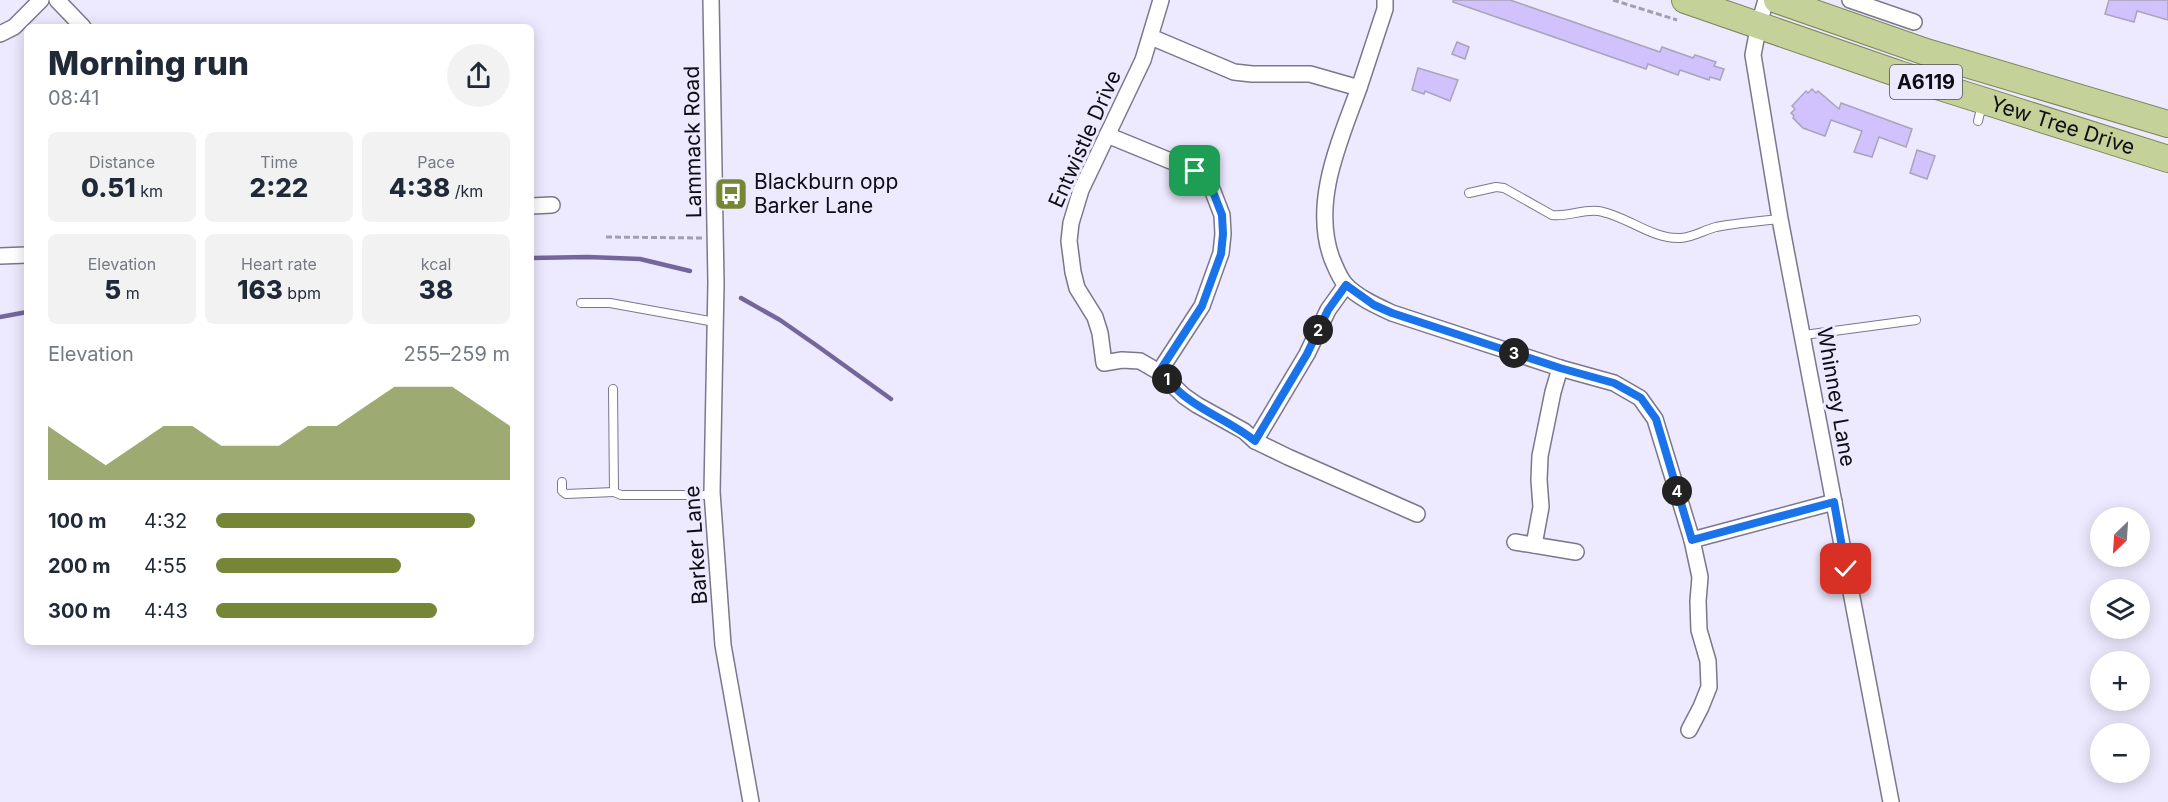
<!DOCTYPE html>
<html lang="en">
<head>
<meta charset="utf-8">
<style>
	:root { --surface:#fff; --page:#f2f2f3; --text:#1f2937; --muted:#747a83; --accent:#758737 }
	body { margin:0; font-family:Inter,sans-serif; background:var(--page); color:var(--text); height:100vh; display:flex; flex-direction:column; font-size:22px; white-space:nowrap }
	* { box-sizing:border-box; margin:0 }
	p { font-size:20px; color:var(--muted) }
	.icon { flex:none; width:33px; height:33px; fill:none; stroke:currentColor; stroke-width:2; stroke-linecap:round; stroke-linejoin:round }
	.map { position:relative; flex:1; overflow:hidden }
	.panel { position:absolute; left:24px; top:24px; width:510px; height:621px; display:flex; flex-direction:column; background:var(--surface); border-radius:9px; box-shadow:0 3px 15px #0003 }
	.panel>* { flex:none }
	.needle { width:39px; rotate:205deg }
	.buttons { position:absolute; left:2090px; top:507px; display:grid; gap:12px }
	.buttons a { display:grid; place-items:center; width:60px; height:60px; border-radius:50%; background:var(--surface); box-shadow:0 3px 15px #0003; font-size:30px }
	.pin { position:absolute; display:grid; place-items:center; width:51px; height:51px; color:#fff; margin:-26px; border-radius:12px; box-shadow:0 3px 9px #0006 }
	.km { position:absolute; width:30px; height:30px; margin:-15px; border-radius:50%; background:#222; color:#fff; font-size:16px; line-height:30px; text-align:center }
	.round { display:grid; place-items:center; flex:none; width:63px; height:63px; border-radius:32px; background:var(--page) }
	.headline { display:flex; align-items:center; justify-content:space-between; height:102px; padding:0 24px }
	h1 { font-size:33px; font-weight:800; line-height:45px }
	.stats { display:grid; grid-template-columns:repeat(3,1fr); gap:9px; height:102px; padding:6px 24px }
	.stats div { display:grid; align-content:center; border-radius:9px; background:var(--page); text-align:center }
	.stats b { font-size:26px; font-weight:800 }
	.stats small { font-size:16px; font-weight:400 }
	.stats p { font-size:16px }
	.chart { height:168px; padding:12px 24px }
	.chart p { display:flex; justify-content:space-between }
	.chart svg { width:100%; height:108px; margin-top:6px; fill:var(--accent); opacity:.7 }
	ul { padding:0 24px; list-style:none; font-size:20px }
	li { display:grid; grid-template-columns:96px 72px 1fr; align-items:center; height:45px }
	li i { height:15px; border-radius:8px; background:var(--accent) }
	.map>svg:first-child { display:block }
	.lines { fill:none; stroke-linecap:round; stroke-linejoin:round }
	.stream { stroke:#74669a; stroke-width:4.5 }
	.building { fill:#d1c2fe; stroke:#a9a4b8; stroke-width:1.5 }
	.service-casing { stroke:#7c778a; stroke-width:10 }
	.minor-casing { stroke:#7c778a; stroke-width:18 }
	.trunk-casing { stroke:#7b865a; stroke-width:28 }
	.path { stroke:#a19eae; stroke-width:3; stroke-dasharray:6 3; stroke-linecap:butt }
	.service { stroke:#fff; stroke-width:8 }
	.minor { stroke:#fff; stroke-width:15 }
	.trunk { stroke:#c4d29a; stroke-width:26 }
	.route-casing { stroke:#fff; stroke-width:12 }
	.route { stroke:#1a73e8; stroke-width:8 }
	.labels { text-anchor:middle; stroke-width:6; stroke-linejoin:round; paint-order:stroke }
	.shield { fill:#ede9fe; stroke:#524f5a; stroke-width:1.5 }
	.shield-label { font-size:20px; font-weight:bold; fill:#0f0d14 }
	.street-label { font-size:21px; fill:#0f0d14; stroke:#ede9fe }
	.poi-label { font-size:21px; fill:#0f0d14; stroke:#ede9fe; text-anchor:start }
</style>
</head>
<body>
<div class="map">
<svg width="2168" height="802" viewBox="0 0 2168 802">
	<rect width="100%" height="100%" fill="#ede9fe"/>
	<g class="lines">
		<!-- stream -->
		<g class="stream">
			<path d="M531,258L588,257L640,259L690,271"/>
			<path d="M741,298L780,320L816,345L891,399"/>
			<path d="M0,317L27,312"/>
		</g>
	</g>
	<!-- building -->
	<g class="building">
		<path d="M1453,0H1510L1660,52L1662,47L1693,58L1695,55L1716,62L1714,66L1724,69L1720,80L1710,77L1709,80L1680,70L1678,75L1648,64L1646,69L1453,2Z"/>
		<path d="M2109,0H2168V20L2137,11L2134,22L2105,14Z"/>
		<path d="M1457,42L1469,47L1465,59L1452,54Z"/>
		<path d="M1418,68L1458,80L1450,101L1425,91L1424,94L1412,90Z"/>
		<path d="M1812,89L1816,93L1818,91L1839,109L1841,103L1912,129L1906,147L1879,137L1872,157L1854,152L1862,131L1831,120L1825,136L1803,128L1793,118L1794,116L1791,113L1795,109L1792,106L1806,91L1808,93Z"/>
		<path d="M1917,150L1935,156L1927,179L1910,173Z"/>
	</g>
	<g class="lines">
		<defs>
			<g id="service">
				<path d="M1978,121L1982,105"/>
				<path d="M1469,193L1496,187L1504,188L1552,215C1568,217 1583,209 1598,211C1626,215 1652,240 1681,238C1694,237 1704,230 1716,227C1737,223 1759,221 1780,219"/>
				<path d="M581,303H610L715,322"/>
				<path d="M1804,335L1916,320"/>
				<path d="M613,389L614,492L621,495H712"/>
				<path d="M562,482V491L566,494L614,492"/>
			</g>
			<g id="minor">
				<path d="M57,0L83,27"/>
				<path d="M711,0L716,283L712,492L723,645L751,802"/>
				<path d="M1161,0L1143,60L1081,190L1071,223L1069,241L1073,272L1077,288L1095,317L1100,333L1104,363L1122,360L1140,361L1159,372L1184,396L1197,405L1244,431L1255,441L1288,457L1417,514"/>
				<path d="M1766,0L1759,24L1753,55L1780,219L1891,802"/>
				<path d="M1850,0L1914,22"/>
				<path d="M0,34L14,27L41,0"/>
				<path d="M1151,37L1234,72L1252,74H1310L1359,88C1340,141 1311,202 1332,259C1336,268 1339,277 1345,284C1357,297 1377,306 1392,313L1560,368L1614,383L1640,398L1655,419L1692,540"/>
				<path d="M1359,88L1385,9V0"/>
				<path d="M1107,135L1195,171L1210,184L1222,215L1223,234L1221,253L1202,306L1159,372"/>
				<path d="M531,206L552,205"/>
				<path d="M0,256L27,255"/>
				<path d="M1255,441L1307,354L1328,310L1346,285"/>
				<path d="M1515,542L1576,552"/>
				<path d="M1534,545L1541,507L1539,480L1540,456L1553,392L1560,368"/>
				<path d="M1689,730L1701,707L1709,687L1708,661L1699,630L1698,601L1700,577L1692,540L1834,502"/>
			</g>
			<g id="trunk">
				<path id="s1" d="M1685,0L1899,74L2168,159"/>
				<path d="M1777,0L1926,52L2168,124"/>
			</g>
		</defs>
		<!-- service casing -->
		<use href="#service" class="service-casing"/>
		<!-- minor casing -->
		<use href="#minor" class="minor-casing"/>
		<!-- trunk casing -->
		<use href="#trunk" class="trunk-casing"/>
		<!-- path -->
		<g class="path">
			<path d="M1613,0L1677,20"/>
			<path d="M606,237L702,238"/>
		</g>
		<!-- service -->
		<use href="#service" class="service"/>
		<!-- minor -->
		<use href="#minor" class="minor"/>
		<!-- trunk -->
		<use href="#trunk" class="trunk"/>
	</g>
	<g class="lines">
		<defs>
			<path id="route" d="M1195,171L1210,184L1222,215L1223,234L1221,254L1202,306L1159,372C1168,380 1177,391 1187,398C1208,414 1234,424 1255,441L1307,354L1328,310L1346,285L1374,305L1392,313L1560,368L1614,383L1641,398L1656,419L1692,540L1834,502L1846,569"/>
		</defs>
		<!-- route casing -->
		<use href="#route" class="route-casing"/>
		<!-- route -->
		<use href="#route" class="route"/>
	</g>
	<!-- icons -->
	<defs>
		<symbol id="bus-square" viewBox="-11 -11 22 22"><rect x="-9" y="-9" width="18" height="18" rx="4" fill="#758737" stroke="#ede9fe"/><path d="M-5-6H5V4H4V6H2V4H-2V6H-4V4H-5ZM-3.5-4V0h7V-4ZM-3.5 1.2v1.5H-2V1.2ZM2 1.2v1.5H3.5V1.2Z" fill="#fff"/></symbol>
	</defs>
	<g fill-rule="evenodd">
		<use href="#bus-square" x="712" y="175" width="38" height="38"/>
	</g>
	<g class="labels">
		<!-- shield labels -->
		<rect class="shield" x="1890" y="65" width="72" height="34" rx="4.5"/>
		<g class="shield-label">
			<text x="1926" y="89">A6119</text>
		</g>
		<!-- street labels -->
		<g class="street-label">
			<text dy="7" stroke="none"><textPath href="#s1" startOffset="398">Yew Tree Drive</textPath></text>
			<text transform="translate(1085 139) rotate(-66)" y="7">Entwistle Drive</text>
			<text transform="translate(693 142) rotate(-91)" y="7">Lammack Road</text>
			<text transform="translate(1836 397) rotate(80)" y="7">Whinney Lane</text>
			<text transform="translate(696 545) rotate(-94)" y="7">Barker Lane</text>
		</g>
		<!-- poi labels -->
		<g class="poi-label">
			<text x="754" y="189">Blackburn opp<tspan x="754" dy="24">Barker Lane</tspan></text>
		</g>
	</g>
</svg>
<div class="buttons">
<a><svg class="needle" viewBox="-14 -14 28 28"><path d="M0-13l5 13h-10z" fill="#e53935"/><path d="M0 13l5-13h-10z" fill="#747a83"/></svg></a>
<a><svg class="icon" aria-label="layers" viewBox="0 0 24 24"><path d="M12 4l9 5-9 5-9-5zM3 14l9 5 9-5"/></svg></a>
<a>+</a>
<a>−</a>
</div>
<div class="pin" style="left:1195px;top:171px;background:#1e9e55"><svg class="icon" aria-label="arrive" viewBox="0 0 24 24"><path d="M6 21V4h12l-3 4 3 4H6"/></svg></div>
<div class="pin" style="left:1846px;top:569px;background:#d93025"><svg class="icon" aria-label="check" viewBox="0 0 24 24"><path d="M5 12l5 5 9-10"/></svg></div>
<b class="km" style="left:1167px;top:379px">1</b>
<b class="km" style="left:1318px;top:330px">2</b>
<b class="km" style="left:1514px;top:353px">3</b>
<b class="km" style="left:1677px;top:491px">4</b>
<section class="panel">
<div class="headline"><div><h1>Morning run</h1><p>08:41</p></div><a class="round"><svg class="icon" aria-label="share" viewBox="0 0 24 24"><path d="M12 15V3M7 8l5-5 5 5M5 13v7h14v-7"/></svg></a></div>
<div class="stats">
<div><p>Distance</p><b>0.51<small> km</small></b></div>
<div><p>Time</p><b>2:22</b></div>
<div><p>Pace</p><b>4:38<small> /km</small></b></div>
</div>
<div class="stats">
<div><p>Elevation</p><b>5<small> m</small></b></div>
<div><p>Heart rate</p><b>163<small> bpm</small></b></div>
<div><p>kcal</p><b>38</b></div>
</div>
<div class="chart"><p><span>Elevation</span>255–259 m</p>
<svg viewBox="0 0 160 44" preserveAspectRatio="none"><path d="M0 44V22L10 30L20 38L30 30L40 22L50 22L60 30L70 30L80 30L90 22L100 22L110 14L120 6L130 6L140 6L150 14L160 22V44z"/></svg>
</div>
<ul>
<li><b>100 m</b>4:32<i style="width:88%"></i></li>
<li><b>200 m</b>4:55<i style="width:63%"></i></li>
<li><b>300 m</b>4:43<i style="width:75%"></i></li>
</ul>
</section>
</div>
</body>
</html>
